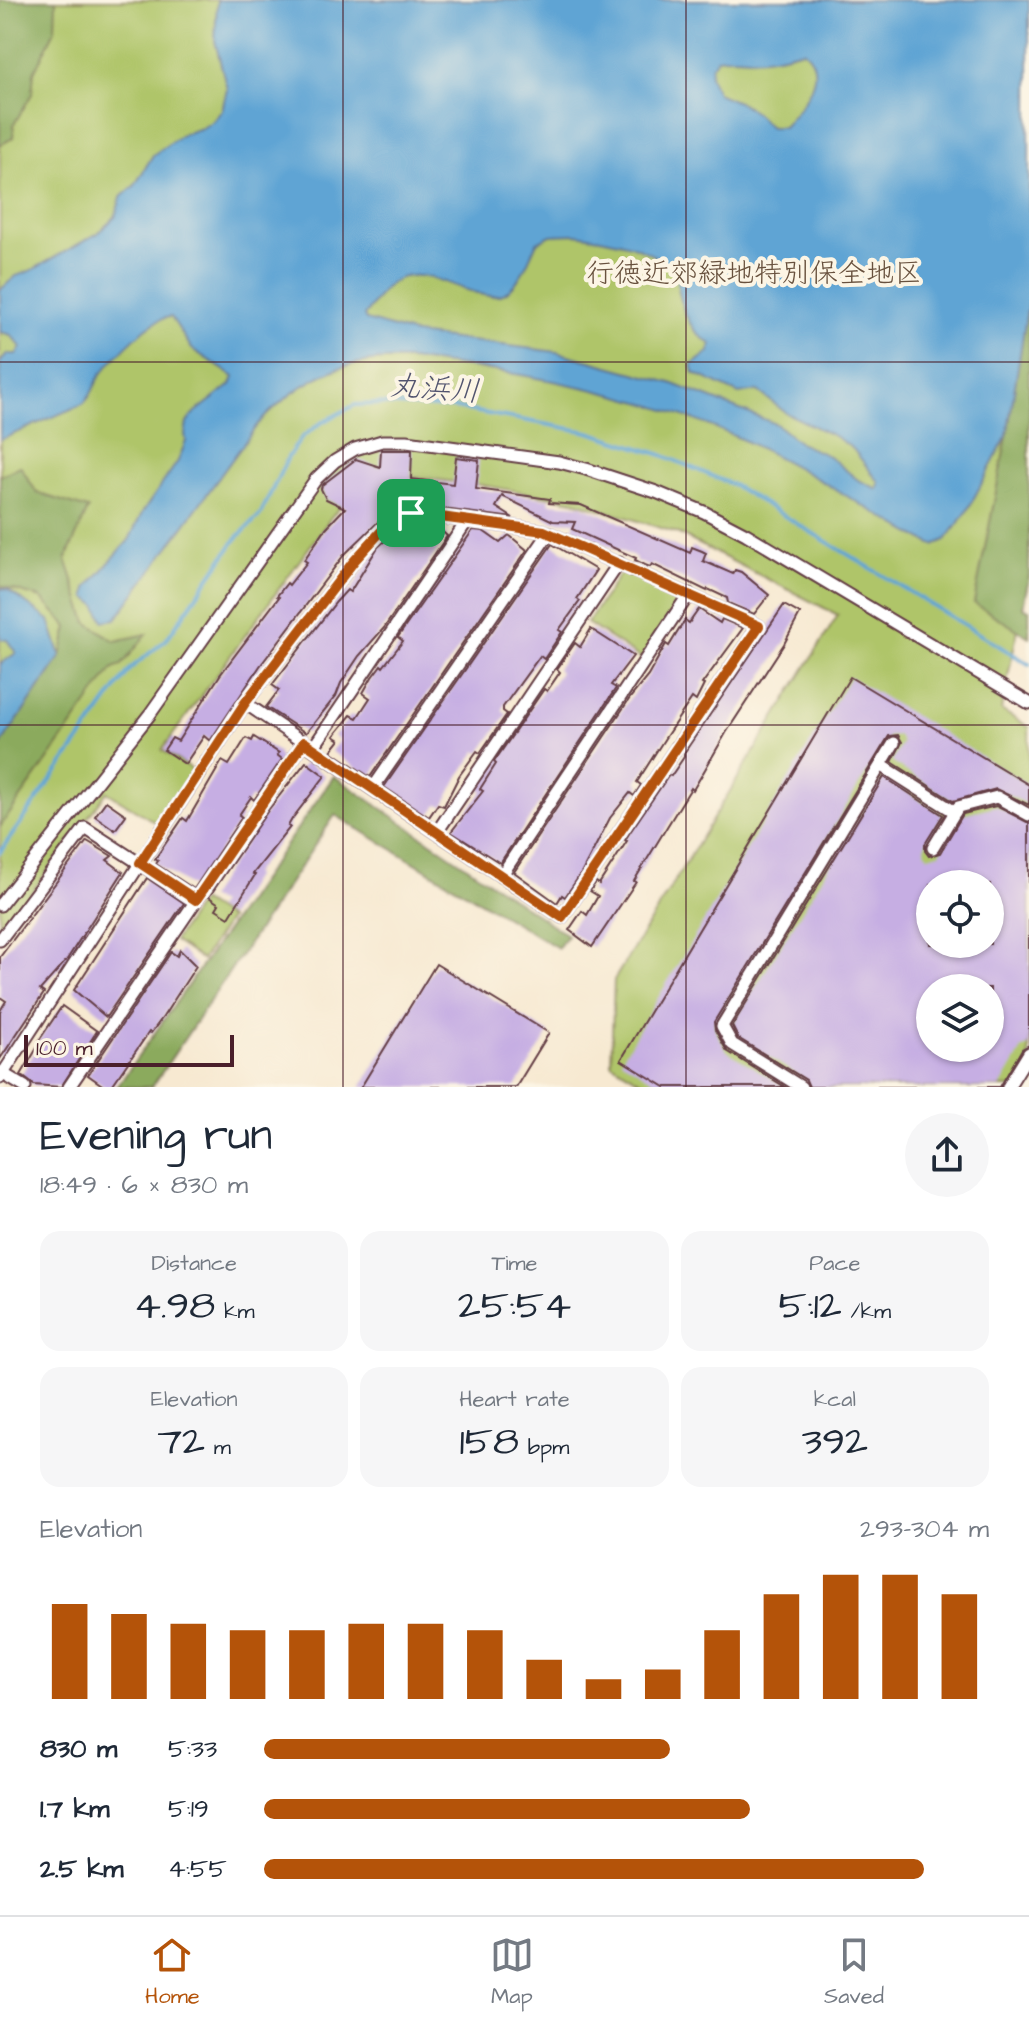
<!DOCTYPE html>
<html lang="en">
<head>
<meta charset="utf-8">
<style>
	:root { --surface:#fff; --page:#f6f6f7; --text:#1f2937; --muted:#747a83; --line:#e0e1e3; --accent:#b45309 }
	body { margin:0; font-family:"Architects Daughter","Klee One",sans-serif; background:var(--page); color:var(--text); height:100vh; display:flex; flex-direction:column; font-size:30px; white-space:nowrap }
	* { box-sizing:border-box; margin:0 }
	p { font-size:26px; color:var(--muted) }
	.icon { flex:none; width:44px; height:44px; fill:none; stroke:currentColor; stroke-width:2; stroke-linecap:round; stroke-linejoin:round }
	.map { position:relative; height:1087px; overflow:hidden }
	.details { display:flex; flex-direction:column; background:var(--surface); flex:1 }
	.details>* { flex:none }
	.buttons { position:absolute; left:916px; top:870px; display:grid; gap:16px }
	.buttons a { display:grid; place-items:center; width:88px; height:88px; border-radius:50%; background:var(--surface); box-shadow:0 2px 6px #0004; font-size:40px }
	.scale { position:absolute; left:24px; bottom:20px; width:210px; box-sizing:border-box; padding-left:8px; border:4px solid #4a1f2b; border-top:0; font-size:22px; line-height:28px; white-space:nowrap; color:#4a1f2b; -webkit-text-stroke:6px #fcf5e5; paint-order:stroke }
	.pin { position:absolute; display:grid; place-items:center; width:68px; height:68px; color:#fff; margin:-34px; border-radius:16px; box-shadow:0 4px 12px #0006 }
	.round { display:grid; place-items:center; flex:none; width:84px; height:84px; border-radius:42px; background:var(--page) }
	.headline { display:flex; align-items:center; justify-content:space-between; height:136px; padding:0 40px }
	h1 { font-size:44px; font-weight:600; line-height:60px }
	.figures { display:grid; grid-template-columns:repeat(3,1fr); gap:12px; height:136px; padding:8px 40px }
	.figures div { display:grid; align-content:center; border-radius:20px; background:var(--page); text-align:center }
	.figures b { font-size:40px; font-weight:600 }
	.figures small { font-size:22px; font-weight:400 }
	.figures p { font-size:22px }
	.chart { height:224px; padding:16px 40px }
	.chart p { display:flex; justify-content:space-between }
	.chart svg { width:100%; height:144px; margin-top:8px; stroke:var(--accent); stroke-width:6 }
	ul { padding:0 40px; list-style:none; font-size:26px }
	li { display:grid; grid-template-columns:128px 96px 1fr; align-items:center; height:60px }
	li i { height:20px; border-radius:10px; background:var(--accent) }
	.tabs { display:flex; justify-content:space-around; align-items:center; height:112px; border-top:2px solid var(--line); background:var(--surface); font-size:22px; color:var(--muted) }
	.tabs a { display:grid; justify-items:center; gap:4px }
	.tabs .selected { color:var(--accent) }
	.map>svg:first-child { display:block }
	.green { fill:#afc569; stroke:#7c724a; stroke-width:2; fill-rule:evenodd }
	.forest { fill:#8baa5d; stroke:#6a6444; stroke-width:2 }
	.water { fill:#5ea4d4; stroke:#546280; stroke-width:2; fill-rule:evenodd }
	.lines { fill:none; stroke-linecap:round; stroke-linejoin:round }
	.stream { stroke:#5ea4d4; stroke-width:4 }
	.building { fill:#c6aee3; fill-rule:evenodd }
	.street-casing { stroke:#643d44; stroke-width:15 }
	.street { stroke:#fff; stroke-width:11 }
	.route-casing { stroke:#fff; stroke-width:16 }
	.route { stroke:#b45309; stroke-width:10 }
	.grid { fill:none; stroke:#4a1f2b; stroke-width:2; stroke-opacity:0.55 }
	.labels { text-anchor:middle; stroke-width:8; stroke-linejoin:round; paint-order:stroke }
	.park-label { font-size:28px; fill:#68513e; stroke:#fcf5e5 }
	.water-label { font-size:30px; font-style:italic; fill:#52546f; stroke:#fcf5e5 }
</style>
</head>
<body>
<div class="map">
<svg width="1029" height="1087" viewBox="0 0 1029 1087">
	<rect width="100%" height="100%" fill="#fcf5e5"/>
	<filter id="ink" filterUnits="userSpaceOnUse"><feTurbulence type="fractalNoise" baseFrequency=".0125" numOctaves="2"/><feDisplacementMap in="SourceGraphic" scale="16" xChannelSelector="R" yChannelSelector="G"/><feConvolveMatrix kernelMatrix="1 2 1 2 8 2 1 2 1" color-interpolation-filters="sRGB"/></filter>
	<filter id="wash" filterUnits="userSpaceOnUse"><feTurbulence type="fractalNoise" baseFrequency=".006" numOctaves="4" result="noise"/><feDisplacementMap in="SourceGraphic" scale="32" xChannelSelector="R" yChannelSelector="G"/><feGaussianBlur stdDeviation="1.8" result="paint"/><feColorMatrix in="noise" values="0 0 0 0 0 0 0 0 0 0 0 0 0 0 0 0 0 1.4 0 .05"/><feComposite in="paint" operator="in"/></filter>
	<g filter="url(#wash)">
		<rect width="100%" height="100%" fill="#f7e9d1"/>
		<!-- green -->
		<g class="green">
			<path d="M0,0H1029V576L1001,710L1029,727V1087H651L611,1063L614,980L838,615L677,533L574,501L481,485L403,476L357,487L332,516L162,750L193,770L158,824L107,792L0,934ZM930,884H990V944H930ZM930,988H990V1048H930Z"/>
			<path d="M626,572L674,593L677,603L642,659L587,623L619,575Z"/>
			<path d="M201,901L229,919L202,960L174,941Z"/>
		</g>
		<!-- forest -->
		<g class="forest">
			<path d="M0,0H56L55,30L34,72L32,94L14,124L13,138L0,145Z"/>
			<path d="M1029,297V576L1023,607L1029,610V637L974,603L1007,436Z"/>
			<path d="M20,466L37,493L88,509L66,559L87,622L115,641L147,634L122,665L113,668L0,827V746L61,656L68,627L41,598L0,586V476Z"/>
			<path d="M334,776L567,935L558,948L335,815L152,1087H117Z"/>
		</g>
		<!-- water -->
		<g class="water">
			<path d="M217,0H1029V297L1007,436L966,513L946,540L934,545C914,537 895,524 876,513C829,486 782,457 732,435C650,399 563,380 475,368C435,362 394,355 354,364C315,373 285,396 258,424L116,619L104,621L96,605L86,597L87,588L129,540L142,513L178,461L186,441L185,434L187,423L193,414L231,385L234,377L192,349L171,317C150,318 116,356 103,372C93,384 95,393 83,404L0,440V363L7,354H17L21,347L11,335L0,332V290L16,276L32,270L98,233L115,217L121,197L135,185L153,155L183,134L202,128L213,121L222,110L227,89L215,41ZM803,50C831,71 801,108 783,127H770L747,106L717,93L710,76L711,67L717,58C730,56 738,57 750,58C766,60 787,54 803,50ZM576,234C615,240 645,244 676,272C679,300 685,329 711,344L709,352L692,365L694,373L739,394L758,391L786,413L836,437L853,449L879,482L878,489L858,480L829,456L801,444L776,424L671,383L557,352L415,334L366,320L364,316C372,306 381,290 391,283C427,256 484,314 509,290C523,277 529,259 537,242L551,235Z"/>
			<path d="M0,588L8,590L49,620L61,656L0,746V664L16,653L7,640L0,639Z"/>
		</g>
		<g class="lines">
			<!-- stream -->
			<path class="stream" d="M0,852L131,668L166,640L236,539L260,515L288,457L302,437L321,423L355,405L377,404L455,408L589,432L662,455L733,485L1029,664"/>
		</g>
		<g id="blocks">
			<!-- building -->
			<g class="building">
				<path d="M381,450H412L411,479L453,484L456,457L479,460L476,489L550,499L549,503L581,505L690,553L692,547L702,551L706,553L703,561L733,574L735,570L741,572L769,595L754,614L728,603L727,598L708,589L707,591L652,564L650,567L645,565L635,560L636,558L572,529L575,522L553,521L502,496L496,507L513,518L428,507L429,501L410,505L380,520L344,555L260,666L210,741L204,736L185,764L164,750L172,738L178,741L220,675L279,597L277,596L287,583L289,585L307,562L304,560L326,528L345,508L326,499L321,489L322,485L356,459L380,467Z"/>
				<path d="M430,524L435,525L447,536L384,628L359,656L341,683L336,696L306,733L266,707L279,690L272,685L336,602L347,590L350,592L378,547L398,529L411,538L415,533L419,536Z"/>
				<path d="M473,530L483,531L500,543L509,535L527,550L370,777L331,751L340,740L334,736L351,715L357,718L370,698L363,693L372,677L381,665L383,667L403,641L398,637Z"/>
				<path d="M552,544L596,570L577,599L580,601L559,630L562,632L544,659L540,656L503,707V711L507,714L480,753L477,751L459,776L444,806L438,804L429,817L384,787Z"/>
				<path d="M784,605L800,614L784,644L726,733L700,778L693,790L691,788L668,825L634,881L636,882L592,947L569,930L582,911L587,915L598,896L590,891L596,882L599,884L627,841L625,840L630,832L669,775L671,776L684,757V753Z"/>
				<path d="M699,609L720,623L722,619L743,628L702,684L704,685L696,701L692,698L665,738L637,782L641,785L634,796L630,793L610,818L582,872L565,897L562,895L557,903L514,872L630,698L648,676L666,644L669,646L685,620L689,623Z"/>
				<path d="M591,629L633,656L611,685L616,688L500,863L451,832L483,791L480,789L496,764L494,762L544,689L547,691L560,672L557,669L575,643L580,647Z"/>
				<path d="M850,677L1029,785V805L996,789L953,801L892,762L902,742L898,735L889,736L714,1022L715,1030L727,1051L785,1087H665L621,1060Z"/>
				<path d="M254,737L279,753L277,755L282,759L254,800L251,797L239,815L242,817L194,889L156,864L158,861L155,859L183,818L187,821L222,761L229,765L246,738L252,741Z"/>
				<path d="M306,762L325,776L292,819L288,826L290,827L253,874L255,875L229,917L216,909L219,904L209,897L269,809Z"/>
				<path d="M884,777L943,815L925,844V851L929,856L940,853L963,814L996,806L1029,823V1045L1022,1049L1000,1087H809L806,1080L738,1038L732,1026ZM930,884H990V944H930ZM930,988H990V1048H930Z"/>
				<path d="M106,801L126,815L115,830L95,816Z"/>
				<path d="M87,841L112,856L107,860L123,872L66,961L40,990L44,993L0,1059V1011L6,1001L0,997V957Z"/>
				<path d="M147,878L184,903L106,1017L74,990Z"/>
				<path d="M180,950L196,966L163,1017L151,1033L149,1032L111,1087H105L88,1075L171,952L177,956Z"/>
				<path d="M436,964L549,1033L516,1087H361Z"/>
				<path d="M62,1006L97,1031L61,1087L34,1085L21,1075L40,1043L38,1042Z"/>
			</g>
		</g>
	</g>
	<g filter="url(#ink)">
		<use href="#blocks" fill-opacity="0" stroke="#643d44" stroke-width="2"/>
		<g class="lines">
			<defs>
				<g id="street">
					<path d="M313,748L467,521"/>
					<path d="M881,765L955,812"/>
					<path d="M373,788L549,533"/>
					<path d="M437,832L619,563"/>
					<path d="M933,848L958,807L997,797L1029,815"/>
					<path d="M501,876L689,594"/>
					<path d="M0,905L150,714L316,479L335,461L355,449L382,441H407L559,462L586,469L656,492L704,512L746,534L1029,703"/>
					<path d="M0,940L85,828L196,900"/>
					<path d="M0,1072L25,1087"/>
					<path d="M0,1078L245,703L354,561L386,526L411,513L544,531L759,626L562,917L245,703"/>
					<path d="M69,1087L304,742"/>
					<path d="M801,1087L732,1044L722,1026L894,743"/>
					<path d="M1008,1087L1029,1053"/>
				</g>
			</defs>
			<!-- street casing -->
			<use href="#street" class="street-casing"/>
			<!-- street -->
			<use href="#street" class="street"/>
		</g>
	</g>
	<g class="lines" filter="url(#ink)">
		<defs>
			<path id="route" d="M411,513L544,531L759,626L562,917L304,742L196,900L140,863L245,703L354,561L386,526Z"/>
		</defs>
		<!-- route casing -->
		<use href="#route" class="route-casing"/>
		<!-- route -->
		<use href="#route" class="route"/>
	</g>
	<!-- grid -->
	<path class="grid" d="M343,0V1087M686,0V1087M0,362H1029M0,725H1029"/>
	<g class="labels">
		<!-- park labels -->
		<g class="park-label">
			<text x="754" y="282">行徳近郊緑地特別保全地区</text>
		</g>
		<!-- water labels -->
		<g class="water-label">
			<text transform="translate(435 388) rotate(4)" y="10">丸浜川</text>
		</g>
	</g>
</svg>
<div class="buttons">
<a><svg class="icon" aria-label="locate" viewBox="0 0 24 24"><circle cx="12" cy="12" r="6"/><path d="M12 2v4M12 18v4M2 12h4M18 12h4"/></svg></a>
<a><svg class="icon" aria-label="layers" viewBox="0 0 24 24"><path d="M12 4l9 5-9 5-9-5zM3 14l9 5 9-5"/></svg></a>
</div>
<div class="scale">100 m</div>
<div class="pin" style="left:411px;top:513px;background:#1e9e55"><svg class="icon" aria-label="arrive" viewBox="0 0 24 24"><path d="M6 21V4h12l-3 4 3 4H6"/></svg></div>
</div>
<section class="details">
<div class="headline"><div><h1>Evening run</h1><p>18:49 · 6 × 830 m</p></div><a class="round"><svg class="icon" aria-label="share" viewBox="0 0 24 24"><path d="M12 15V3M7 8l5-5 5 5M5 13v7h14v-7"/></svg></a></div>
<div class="figures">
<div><p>Distance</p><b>4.98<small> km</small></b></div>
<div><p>Time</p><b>25:54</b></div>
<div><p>Pace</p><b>5:12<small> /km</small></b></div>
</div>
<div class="figures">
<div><p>Elevation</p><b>72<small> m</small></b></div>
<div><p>Heart rate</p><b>158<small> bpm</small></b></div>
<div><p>kcal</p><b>392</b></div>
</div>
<div class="chart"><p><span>Elevation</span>293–304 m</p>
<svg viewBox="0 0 160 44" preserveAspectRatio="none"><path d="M5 44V15M15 44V18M25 44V21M35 44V23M45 44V23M55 44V21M65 44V21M75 44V23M85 44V32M95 44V38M105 44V35M115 44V23M125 44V12M135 44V6M145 44V6M155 44V12"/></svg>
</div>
<ul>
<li><b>830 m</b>5:33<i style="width:56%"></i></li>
<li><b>1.7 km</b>5:19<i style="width:67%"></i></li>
<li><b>2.5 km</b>4:55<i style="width:91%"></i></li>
</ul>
</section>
<nav class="tabs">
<a class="selected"><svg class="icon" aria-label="home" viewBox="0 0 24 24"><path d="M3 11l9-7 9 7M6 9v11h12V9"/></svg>Home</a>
<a><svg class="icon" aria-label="map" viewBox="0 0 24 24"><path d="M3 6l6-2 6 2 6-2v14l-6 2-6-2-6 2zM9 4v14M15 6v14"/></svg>Map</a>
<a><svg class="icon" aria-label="saved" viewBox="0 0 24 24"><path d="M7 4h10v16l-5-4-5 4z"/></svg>Saved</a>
</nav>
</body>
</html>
